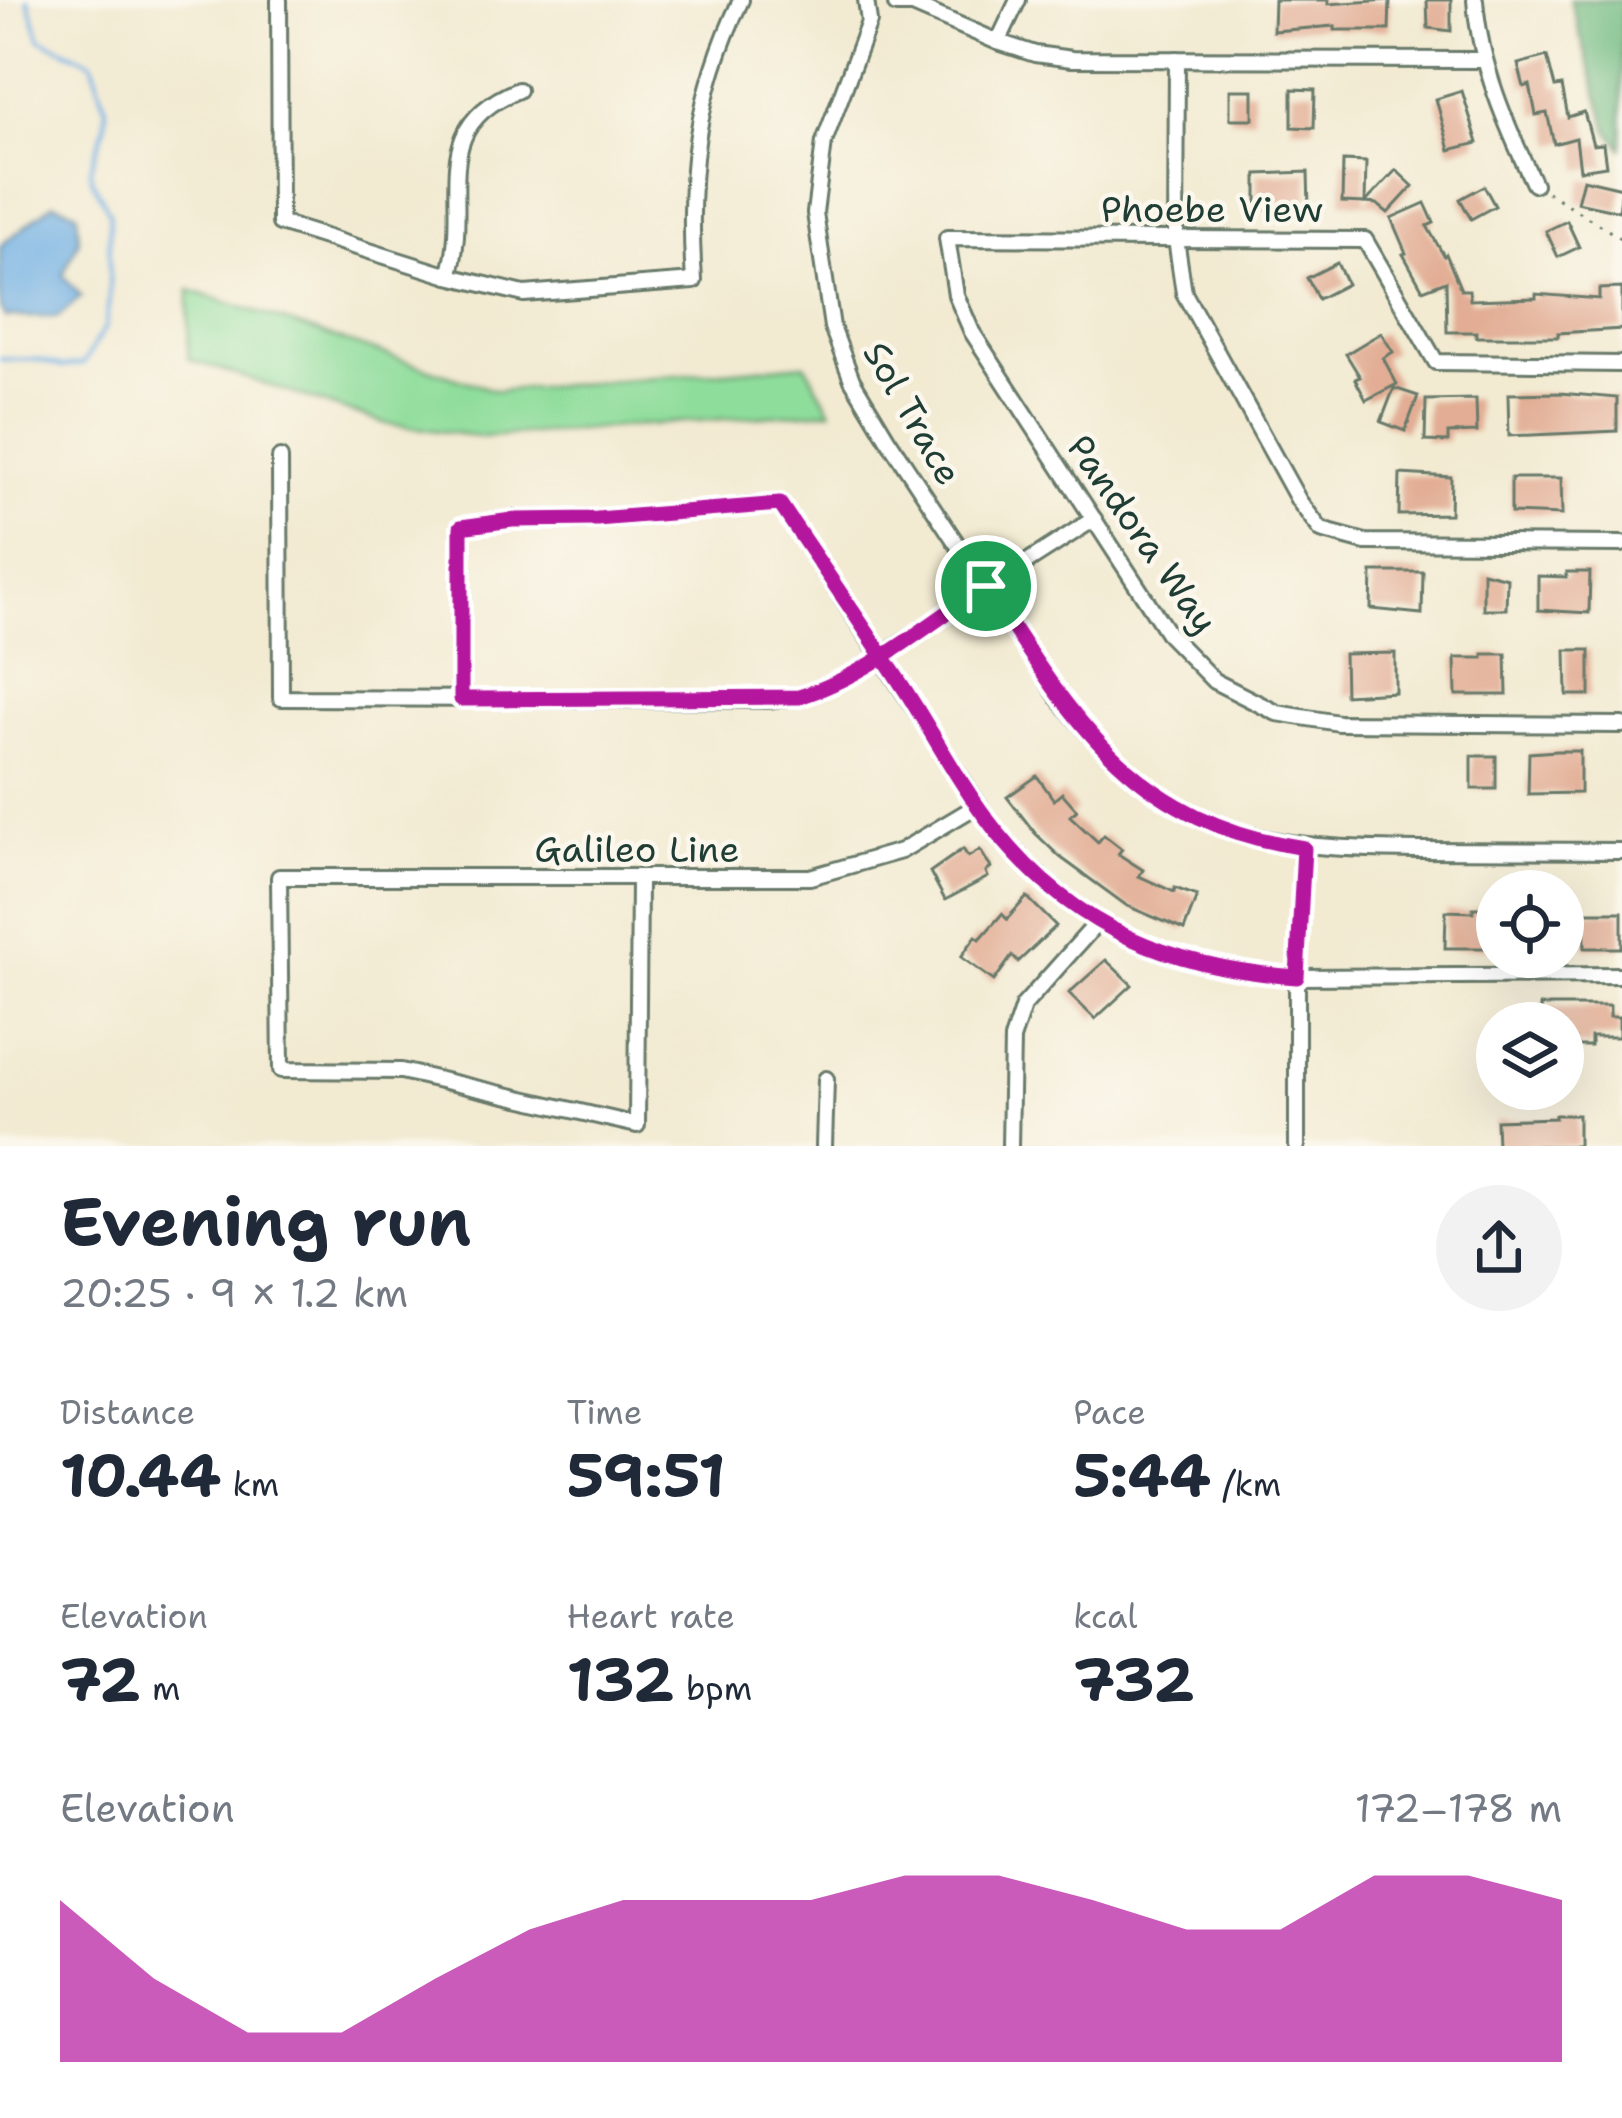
<!DOCTYPE html>
<html lang="en">
<head>
<meta charset="utf-8">
<style>
	:root { --surface:#fff; --page:#f2f2f3; --text:#1f2937; --muted:#747a83; --accent:#b5179e }
	body { margin:0; font-family:"Shantell Sans",sans-serif; background:var(--page); color:var(--text); height:100vh; display:flex; flex-direction:column; font-size:45px; white-space:nowrap }
	* { box-sizing:border-box; margin:0 }
	p { font-size:39px; color:var(--muted) }
	.icon { flex:none; width:66px; height:66px; fill:none; stroke:currentColor; stroke-width:2; stroke-linecap:round; stroke-linejoin:round }
	.map { position:relative; height:1146px; overflow:hidden }
	.drawer { display:flex; flex-direction:column; background:var(--surface); flex:1 }
	.drawer>* { flex:none }
	.controls { position:absolute; left:1476px; top:870px; display:grid; gap:24px }
	.controls a { display:grid; place-items:center; width:108px; height:108px; border-radius:50%; background:var(--surface); box-shadow:0 12px 48px #0002; font-size:60px }
	.pin { position:absolute; display:grid; place-items:center; width:102px; height:102px; color:#fff; margin:-51px; border:6px solid #fff; border-radius:50%; box-shadow:0 3px 12px #0007 }
	.round { display:grid; place-items:center; flex:none; width:126px; height:126px; border-radius:63px; background:var(--page) }
	.headline { display:flex; align-items:center; justify-content:space-between; height:204px; padding:0 60px }
	h1 { font-size:66px; font-weight:700; line-height:90px }
	.metrics { display:grid; grid-template-columns:repeat(3,1fr); gap:18px; height:204px; padding:12px 60px }
	.metrics div { display:grid; align-content:center }
	.metrics b { font-size:60px; font-weight:700 }
	.metrics small { font-size:33px; font-weight:400 }
	.metrics p { font-size:33px }
	.chart { height:336px; padding:24px 60px }
	.chart p { display:flex; justify-content:space-between }
	.chart svg { width:100%; height:216px; margin-top:12px; fill:var(--accent); opacity:.7 }
	.map>svg:first-child { display:block }
	.green { fill:#8fdd9b; stroke:#578d68; stroke-width:3 }
	.forest { fill:#73bc83; stroke:#497c5c; stroke-width:3 }
	.water { fill:#6fafe3; stroke:#47768c; stroke-width:3 }
	.lines { fill:none; stroke-linecap:round; stroke-linejoin:round }
	.stream { stroke:#6fafe3; stroke-width:4.5 }
	.building { fill:#e2ad94 }
	.minor-casing { stroke:#697a6b; stroke-width:20 }
	.path { stroke:#697a6b; stroke-width:3; stroke-dasharray:3 9; stroke-linecap:butt }
	.minor { stroke:#fff; stroke-width:14 }
	.route-casing { stroke:#fff; stroke-width:24 }
	.route { stroke:#b5179e; stroke-width:15 }
	.labels { text-anchor:middle; stroke-width:9; stroke-linejoin:round; paint-order:stroke }
	.street-label { font-size:36px; fill:#1f3d34; stroke:#fbf7ec }
</style>
</head>
<body>
<div class="map">
<svg width="1622" height="1146" viewBox="0 0 1622 1146">
	<rect width="100%" height="100%" fill="#fbf7ec"/>
	<filter id="ink" filterUnits="userSpaceOnUse"><feTurbulence type="fractalNoise" baseFrequency=".00833" numOctaves="2"/><feDisplacementMap in="SourceGraphic" scale="24" xChannelSelector="R" yChannelSelector="G"/><feConvolveMatrix kernelMatrix="1 2 1 2 8 2 1 2 1" color-interpolation-filters="sRGB"/></filter>
	<filter id="wash" filterUnits="userSpaceOnUse"><feTurbulence type="fractalNoise" baseFrequency=".004" numOctaves="4" result="noise"/><feDisplacementMap in="SourceGraphic" scale="48" xChannelSelector="R" yChannelSelector="G"/><feGaussianBlur stdDeviation="2.7" result="paint"/><feColorMatrix in="noise" values="0 0 0 0 0 0 0 0 0 0 0 0 0 0 0 0 0 1.4 0 .05"/><feComposite in="paint" operator="in"/></filter>
	<g filter="url(#wash)">
		<rect width="100%" height="100%" fill="#f2ead1"/>
		<!-- green -->
		<path class="green" d="M189,290L496,391L805,364L831,411L483,437L387,424L188,359Z"/>
		<!-- forest -->
		<path class="forest" d="M1570,0H1622V148L1608,130Z"/>
		<!-- water -->
		<path class="water" d="M54,203L77,212L79,240L63,275L81,296L58,317H5L0,307V246Z"/>
		<g class="lines">
			<!-- stream -->
			<path class="stream" d="M0,359L40,360L62,367L83,364L105,327L109,301L110,213L92,180L90,169L105,127L106,108L92,62L40,39L28,0"/>
		</g>
		<g id="blocks">
			<!-- building -->
			<g class="building">
				<path d="M1274,0H1328V4L1390,0L1389,30H1335V26L1273,31Z"/>
				<path d="M1427,0H1451V31L1428,28Z"/>
				<path d="M1547,56L1555,87L1562,86L1568,117L1584,112L1593,145L1603,144L1606,166L1580,170L1576,138L1554,144L1547,113L1536,115L1530,85L1524,87L1518,64Z"/>
				<path d="M1292,89L1315,90L1314,128L1292,127Z"/>
				<rect x="1230" y="90" width="23" height="29"/>
				<path d="M1462,91L1478,143L1450,150L1436,99Z"/>
				<path d="M1343,161L1366,162L1365,203L1342,202Z"/>
				<path d="M1396,170L1413,186L1388,213L1377,204L1365,203Z"/>
				<path d="M1308,172L1309,209L1267,210V203H1257V174Z"/>
				<path d="M1583,179L1622,188L1619,211L1577,202Z"/>
				<path d="M1484,186L1495,206L1471,219L1460,199Z"/>
				<path d="M1425,203L1434,223L1427,226L1444,256L1446,254L1461,290H1469L1470,300L1536,298V294L1599,299V289L1622,288V329L1558,333V337H1476V332H1447L1446,281L1423,290L1403,254L1406,253L1391,218Z"/>
				<path d="M1567,221L1579,247L1558,257L1546,231Z"/>
				<path d="M1337,263L1347,284L1318,299L1307,278Z"/>
				<path d="M1381,333L1393,352L1383,358L1397,384L1366,400L1355,379L1360,377L1346,354Z"/>
				<path d="M1394,388L1418,396L1405,431L1381,422Z"/>
				<path d="M1560,393L1617,398V431L1509,436L1508,394Z"/>
				<path d="M1476,399L1477,432L1448,433V442L1425,441L1426,400Z"/>
				<path d="M1400,474L1451,477L1450,514L1399,515Z"/>
				<path d="M1511,478H1561L1562,515L1511,513Z"/>
				<path d="M1372,572H1423L1422,614L1371,609Z"/>
				<path d="M1483,572L1507,578L1506,609H1483Z"/>
				<path d="M1567,572H1590L1589,613L1538,610V576L1567,577Z"/>
				<path d="M1566,650H1590V695H1567Z"/>
				<path d="M1395,653V692L1345,695L1344,654Z"/>
				<path d="M1483,654H1506L1507,695H1456L1455,658H1483Z"/>
				<path d="M1557,751H1580V793L1528,794L1529,753Z"/>
				<rect x="1472" y="756" width="24" height="33"/>
				<path d="M1037,776L1054,800L1062,793L1077,810L1070,816L1098,842L1104,835L1122,849L1118,854L1143,870L1139,876L1174,892L1175,888L1197,896L1184,930L1127,906L1060,857L1035,833L1007,797Z"/>
				<path d="M963,849L968,857L980,850L991,868L986,872L988,877L945,900L930,872Z"/>
				<path d="M1027,897L1056,926L1018,962L1012,956L994,981L961,957L976,936L980,939L1002,914L1007,919Z"/>
				<path d="M1473,908H1496V948H1445L1446,911L1473,912Z"/>
				<path d="M1584,912H1622V948H1585Z"/>
				<path d="M1106,960L1132,985L1095,1019L1069,993Z"/>
				<path d="M1540,1006H1610V1017H1619V1037H1591V1046H1563V1023H1540Z"/>
				<path d="M1555,1115H1578V1146H1497L1496,1120L1555,1118Z"/>
			</g>
		</g>
	</g>
	<g filter="url(#ink)">
		<use href="#blocks" fill-opacity="0" stroke="#697a6b" stroke-width="3"/>
		<g class="lines">
			<defs>
				<g id="minor">
					<path d="M279,0L280,223L449,276L524,294L694,281C687,177 695,95 741,0"/>
					<path d="M866,0L869,22L824,142L815,213L832,327L852,380L887,438L1060,700C1172,837 1250,848 1418,850C1486,850 1554,851 1622,851"/>
					<path d="M1475,0C1480,66 1506,125 1534,184"/>
					<path d="M896,5H913L998,42L1035,54L1072,59L1484,60"/>
					<path d="M998,42L1018,0"/>
					<path d="M1177,59L1176,239L1184,293L1299,501L1321,530L1365,542L1622,544"/>
					<path d="M449,276C473,198 423,129 518,90"/>
					<path d="M1622,364L1436,362L1365,240L947,238L956,295L972,332L1169,635L1214,681L1277,713L1339,723L1622,725"/>
					<path d="M280,458L281,698L769,700L799,697L848,677L1094,519"/>
					<path d="M461,699V527L512,519H597L780,504L995,830C1084,932 1162,967 1297,977L1622,975"/>
					<path d="M639,880L637,1125L401,1071L281,1070L279,877H810L901,851L978,805"/>
					<path d="M824,1146L826,1079"/>
					<path d="M1010,1146L1012,1039L1023,1006L1097,923"/>
					<path d="M1297,1146V977L1304,848"/>
				</g>
			</defs>
			<!-- minor casing -->
			<use href="#minor" class="minor-casing"/>
			<!-- path -->
			<path class="path" d="M1547,192L1622,239"/>
			<!-- minor -->
			<use href="#minor" class="minor"/>
		</g>
	</g>
	<g class="lines" filter="url(#ink)">
		<defs>
			<path id="route" d="M986,586C927,625 867,676 799,697L461,699V527L512,520L597,519L780,504C822,567 866,629 907,693C936,739 962,788 996,831C1075,930 1173,968 1297,977L1304,848C1133,822 1073,720 986,586"/>
		</defs>
		<!-- route casing -->
		<use href="#route" class="route-casing"/>
		<!-- route -->
		<use href="#route" class="route"/>
	</g>
	<g class="labels">
		<!-- street labels -->
		<g class="street-label">
			<text x="1212" y="222">Phoebe View</text>
			<text transform="translate(913 413) rotate(60)" y="13">Sol Trace</text>
			<text transform="translate(1143 534) rotate(55)" y="13">Pandora Way</text>
			<text x="637" y="862">Galileo Line</text>
		</g>
	</g>
</svg>
<div class="controls">
<a><svg class="icon" aria-label="locate" viewBox="0 0 24 24"><circle cx="12" cy="12" r="6"/><path d="M12 2v4M12 18v4M2 12h4M18 12h4"/></svg></a>
<a><svg class="icon" aria-label="layers" viewBox="0 0 24 24"><path d="M12 4l9 5-9 5-9-5zM3 14l9 5 9-5"/></svg></a>
</div>
<div class="pin" style="left:986px;top:586px;background:#1e9e55"><svg class="icon" aria-label="arrive" viewBox="0 0 24 24"><path d="M6 21V4h12l-3 4 3 4H6"/></svg></div>
</div>
<section class="drawer">
<div class="headline"><div><h1>Evening run</h1><p>20:25 · 9 × 1.2 km</p></div><a class="round"><svg class="icon" aria-label="share" viewBox="0 0 24 24"><path d="M12 15V3M7 8l5-5 5 5M5 13v7h14v-7"/></svg></a></div>
<div class="metrics">
<div><p>Distance</p><b>10.44<small> km</small></b></div>
<div><p>Time</p><b>59:51</b></div>
<div><p>Pace</p><b>5:44<small> /km</small></b></div>
</div>
<div class="metrics">
<div><p>Elevation</p><b>72<small> m</small></b></div>
<div><p>Heart rate</p><b>132<small> bpm</small></b></div>
<div><p>kcal</p><b>732</b></div>
</div>
<div class="chart"><p><span>Elevation</span>172–178 m</p>
<svg viewBox="0 0 160 44" preserveAspectRatio="none"><path d="M0 44V11L10 27L20 38L30 38L40 27L50 17L60 11L70 11L80 11L90 6L100 6L110 11L120 17L130 17L140 6L150 6L160 11V44z"/></svg>
</div>
</section>
</body>
</html>
